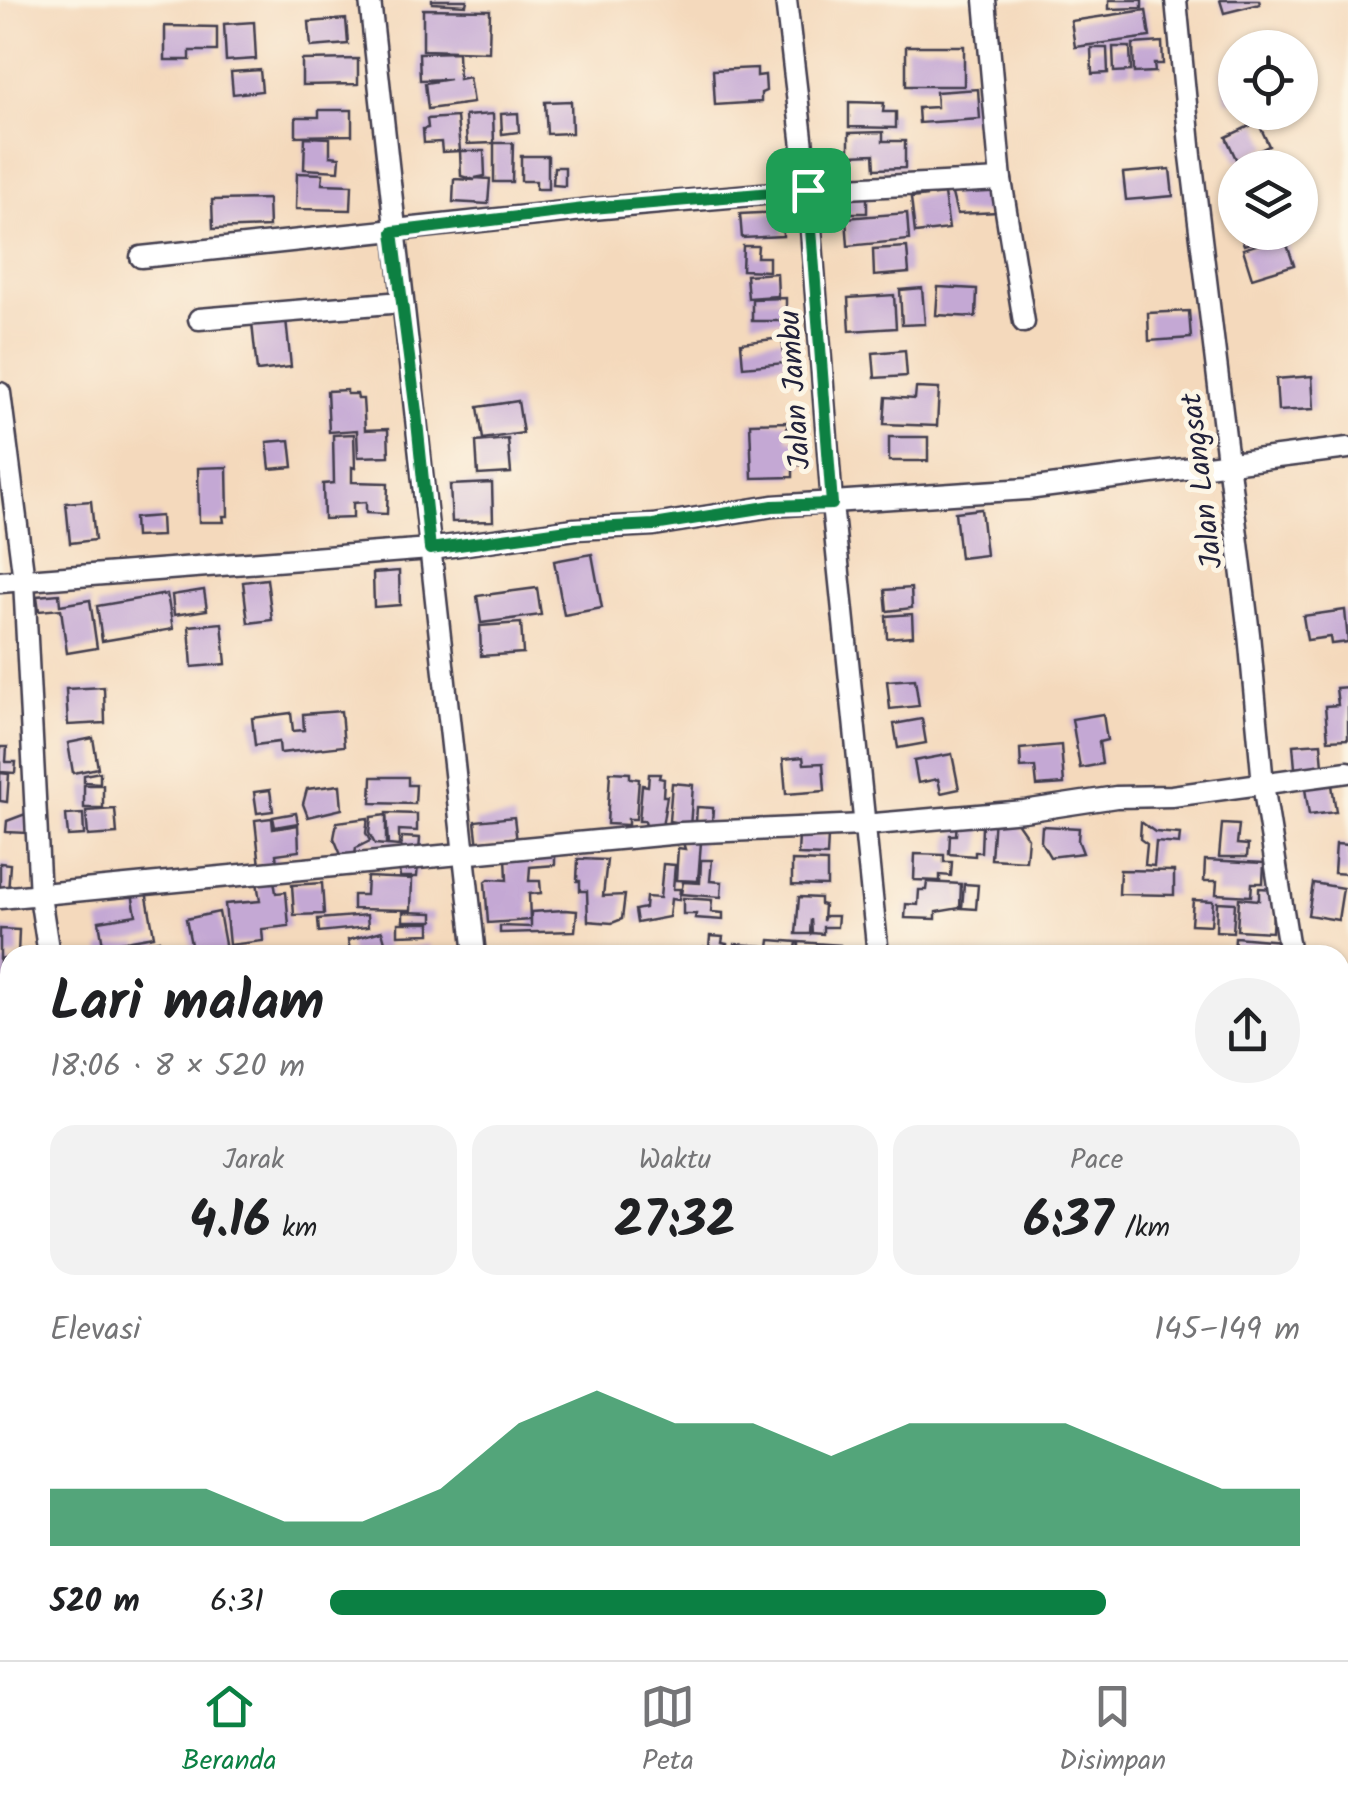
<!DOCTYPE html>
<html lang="id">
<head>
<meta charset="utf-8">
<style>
	:root { --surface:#fff; --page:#f2f2f2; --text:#202124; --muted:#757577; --line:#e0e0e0; --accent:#0b8043 }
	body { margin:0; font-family:Kalam,sans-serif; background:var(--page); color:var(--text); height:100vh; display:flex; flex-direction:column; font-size:38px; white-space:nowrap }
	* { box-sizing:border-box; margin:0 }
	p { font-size:32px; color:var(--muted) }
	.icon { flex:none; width:55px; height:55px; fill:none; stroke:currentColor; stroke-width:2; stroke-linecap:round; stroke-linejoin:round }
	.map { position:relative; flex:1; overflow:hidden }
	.side { position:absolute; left:0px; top:945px; width:1350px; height:715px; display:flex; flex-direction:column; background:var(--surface); border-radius:30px 30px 0 0; box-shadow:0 2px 8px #0004 }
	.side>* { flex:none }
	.fabs { position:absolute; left:1218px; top:30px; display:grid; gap:20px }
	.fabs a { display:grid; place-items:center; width:100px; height:100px; border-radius:50%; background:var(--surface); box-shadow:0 2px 8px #0004; font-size:50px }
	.pin { position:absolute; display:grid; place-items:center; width:85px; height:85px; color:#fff; margin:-42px; border-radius:20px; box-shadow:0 5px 15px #0006 }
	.round { display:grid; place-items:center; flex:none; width:105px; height:105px; border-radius:52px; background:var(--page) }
	.summary { display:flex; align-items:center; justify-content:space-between; height:170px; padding:0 50px }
	h1 { font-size:55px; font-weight:800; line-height:75px }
	.figures { display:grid; grid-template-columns:repeat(3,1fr); gap:15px; height:170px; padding:10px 50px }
	.figures div { display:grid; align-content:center; border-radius:25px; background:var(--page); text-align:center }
	.figures b { font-size:50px; font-weight:800 }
	.figures small { font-size:28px; font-weight:400 }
	.figures p { font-size:28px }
	.chart { height:280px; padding:20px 50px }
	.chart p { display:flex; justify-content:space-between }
	.chart svg { width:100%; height:180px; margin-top:10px; fill:var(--accent); opacity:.7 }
	ul { padding:0 50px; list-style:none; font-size:32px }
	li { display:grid; grid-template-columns:160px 120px 1fr; align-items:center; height:75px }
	li i { height:25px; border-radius:12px; background:var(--accent) }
	.dock { display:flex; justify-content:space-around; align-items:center; height:140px; border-top:2px solid var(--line); background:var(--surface); font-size:28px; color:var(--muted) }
	.dock a { display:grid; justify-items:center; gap:5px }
	.dock .selected { color:var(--accent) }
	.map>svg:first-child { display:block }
	.building { fill:#c4a8d4 }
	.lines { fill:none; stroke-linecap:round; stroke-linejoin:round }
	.minor-casing { stroke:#423d4e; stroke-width:25 }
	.minor { stroke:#fff; stroke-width:20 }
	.route-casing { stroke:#fff; stroke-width:20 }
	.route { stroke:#0b8043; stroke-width:12 }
	.labels { text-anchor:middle; stroke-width:10; stroke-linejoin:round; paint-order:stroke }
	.street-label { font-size:30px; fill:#22223b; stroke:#fcf5e5 }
</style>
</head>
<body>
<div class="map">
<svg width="1348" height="1660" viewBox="0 0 1348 1660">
	<rect width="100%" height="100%" fill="#fcf5e5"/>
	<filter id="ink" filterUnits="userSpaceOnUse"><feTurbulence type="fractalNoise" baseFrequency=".01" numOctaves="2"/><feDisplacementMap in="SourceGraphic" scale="20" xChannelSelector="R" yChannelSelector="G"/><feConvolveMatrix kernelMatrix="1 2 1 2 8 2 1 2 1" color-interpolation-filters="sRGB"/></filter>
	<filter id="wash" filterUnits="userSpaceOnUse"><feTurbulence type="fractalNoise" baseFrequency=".0048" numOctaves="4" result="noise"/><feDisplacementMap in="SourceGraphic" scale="40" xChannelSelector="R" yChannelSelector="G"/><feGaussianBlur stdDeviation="2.25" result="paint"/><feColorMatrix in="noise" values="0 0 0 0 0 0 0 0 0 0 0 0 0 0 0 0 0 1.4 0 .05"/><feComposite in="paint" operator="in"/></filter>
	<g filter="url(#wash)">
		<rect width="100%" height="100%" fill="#f4d9bc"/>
		<g id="blocks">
			<!-- building -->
			<g class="building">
				<path d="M432,0H467L466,5L432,3Z"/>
				<path d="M1109,0H1142V8L1109,9Z"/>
				<path d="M1220,0H1259L1260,4L1224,13Z"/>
				<path d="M423,9L490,10L489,52L423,50Z"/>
				<path d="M1146,10L1150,37L1075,47L1071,21Z"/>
				<path d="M346,19L348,44L311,47L309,22Z"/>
				<path d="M254,22L256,59L226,61L224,24Z"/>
				<path d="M165,26L217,27V51H190V60H165Z"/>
				<path d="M1162,42L1163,64H1154L1155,72L1134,73L1133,44Z"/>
				<rect x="906" y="46" width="58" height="40"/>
				<path d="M1113,47H1130L1131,71L1114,72Z"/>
				<path d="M1091,48H1107L1108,73L1092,74Z"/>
				<path d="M458,52L459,79L469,77L473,103L428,109L425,83L450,79L420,80L419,53Z"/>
				<path d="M358,59V84L302,85V60Z"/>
				<path d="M757,68V76L765,75L766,91L761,93V102L715,105L713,70Z"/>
				<path d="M1235,68V100L1226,101L1222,70Z"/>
				<path d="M260,70L262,91L233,94L231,72Z"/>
				<path d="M978,89L980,119L919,123L918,108L937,107L936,92Z"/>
				<path d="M571,101L572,133L547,134L545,102Z"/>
				<path d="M849,102L884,103L883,112H896V128L849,127Z"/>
				<path d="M319,110H352V135L296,136V117H319Z"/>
				<path d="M518,113L519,132L502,134L501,114Z"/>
				<path d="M493,114L494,143L467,144L465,116Z"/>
				<path d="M457,117L460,151L442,152L441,142L424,143L423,129L428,128L427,119Z"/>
				<path d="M1258,122L1269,146L1237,161L1226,137Z"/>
				<path d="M883,132V141H905V168L875,169L874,154L849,155V133Z"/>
				<path d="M305,137L330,138V156L340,157L339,171L304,169Z"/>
				<path d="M494,143H513L512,182H494Z"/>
				<path d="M460,151H484L485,176L475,178L490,179L488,204L453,202L454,179L475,180L461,176Z"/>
				<path d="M521,156H548V189H536V181H521Z"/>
				<path d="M554,167H565V186L553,185Z"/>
				<path d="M1170,169L1173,196L1126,200L1123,173Z"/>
				<path d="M297,173L323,174L322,184L352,185L351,210L296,209Z"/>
				<path d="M997,184L998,212L957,214L950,186Z"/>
				<rect x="841" y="191" width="26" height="22"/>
				<path d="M944,194L949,229L915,233L911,198Z"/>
				<path d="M268,199L269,227L213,229L212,200Z"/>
				<path d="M782,212L783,236L742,238L740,214Z"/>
				<path d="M907,213L909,240L848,246L846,218Z"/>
				<path d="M1239,232H1278V233L1244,245Z"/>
				<path d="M1284,236L1294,265L1252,278L1243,249Z"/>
				<path d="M743,246H758L757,257H769V271L742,270Z"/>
				<path d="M907,247L909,273L874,276L873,249Z"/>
				<path d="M777,273L778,296L748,298L746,275Z"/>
				<path d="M938,287L977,289L976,317L936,315Z"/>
				<path d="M922,288L925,324L902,325L900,290Z"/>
				<path d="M894,295L896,328L850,331L848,298Z"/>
				<path d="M786,298V321H752V299Z"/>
				<path d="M1189,311L1191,338L1149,341L1148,313Z"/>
				<path d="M286,319L291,367L257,371L252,323Z"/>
				<path d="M782,338L785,363L743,367L741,343Z"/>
				<path d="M905,350L907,376L875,378L873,353Z"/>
				<path d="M1312,376L1314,409L1278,411L1276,379Z"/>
				<path d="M916,388L939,389L937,426L884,424L886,397L915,399Z"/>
				<path d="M347,390V394H357L358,399H363L365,430L388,429L389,456L358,457L357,430L329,432L327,391Z"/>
				<path d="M518,401L523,433L483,439L478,407Z"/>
				<path d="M787,422L788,439H803L804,465H793V477L752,478L750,423Z"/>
				<path d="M354,434L355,468L352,467V482L388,483L387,514L366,513V502L353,503V518L324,519L323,484L334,483L333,435Z"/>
				<rect x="889" y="437" width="39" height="24"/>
				<path d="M508,439L511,473L478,475L476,442Z"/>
				<path d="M290,440L293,467L270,469L267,442Z"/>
				<path d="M227,467L228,516H223L224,522H199L198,468Z"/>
				<path d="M492,483L493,521L452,522L450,485Z"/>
				<path d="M91,501L95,540L70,543L66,503Z"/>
				<path d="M981,509L986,555L960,558L955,512Z"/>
				<path d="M161,516L162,536L135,537L134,518Z"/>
				<path d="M592,554L602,608L564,615L554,561Z"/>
				<path d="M399,571L400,605L374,607L373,573Z"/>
				<path d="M267,579L272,620L248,623L243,582Z"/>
				<path d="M537,588L541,615L481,623L477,596Z"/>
				<path d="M911,588L912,608L887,611L885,590Z"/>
				<path d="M204,590L207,610L174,615L172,595Z"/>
				<path d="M59,594L60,605L90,600L97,648L67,653L61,609L39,611L37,596Z"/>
				<path d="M167,594L173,629L102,641L97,606Z"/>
				<path d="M1345,610L1348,642L1331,644L1330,637L1307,640L1303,616Z"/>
				<path d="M912,614L913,636L887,638L886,616Z"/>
				<path d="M222,623L226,664L192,667L189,626Z"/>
				<path d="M521,623L523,653L481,656L480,626Z"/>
				<path d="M915,679L919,706L890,709L887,681Z"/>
				<path d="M104,687L105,723L68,725L66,689Z"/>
				<path d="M1348,687V739L1328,740L1325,706L1338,705L1336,688Z"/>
				<path d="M341,711L344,746L280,753L279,742L255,745L252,718L291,713L293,731L304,730L303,714Z"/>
				<path d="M1103,714L1107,740L1099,742L1102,764L1080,768L1072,719Z"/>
				<path d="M922,719L926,743L898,748L894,724Z"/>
				<path d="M93,738L98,768L73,773L68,743Z"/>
				<path d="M1321,743L1323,766L1295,768L1293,745Z"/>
				<path d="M1061,745L1064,784L1037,786L1035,767L1021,768L1020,749Z"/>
				<path d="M0,747H7L6,762H16L15,773L0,772Z"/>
				<path d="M952,754L959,789L941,793L938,779L918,783L914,761Z"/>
				<path d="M803,757L804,764L823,763L825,791L786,794L783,759Z"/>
				<path d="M100,772V783L84,782V775Z"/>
				<path d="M610,772L630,773V778L639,779L636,819H628V825L607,824Z"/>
				<path d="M0,773L9,774L7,802L0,801Z"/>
				<path d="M649,774H660L659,778L664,779L663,796H667L662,827L646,826L645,821H639L642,785L648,786Z"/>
				<path d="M372,777H408V785H416L415,804L371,803Z"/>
				<path d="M1331,778L1336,812L1309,815L1304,782Z"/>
				<path d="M672,783L693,785L690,828L675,827V822L669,821Z"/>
				<rect x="84" y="785" width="19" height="23"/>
				<path d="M340,785L342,809L308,817L303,804L307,789Z"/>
				<path d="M270,790L273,811L257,813L254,792Z"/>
				<path d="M697,807L713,808L712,823L696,822Z"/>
				<path d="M115,809L117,834L88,836L86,811Z"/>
				<path d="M28,813V833L6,832L7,821Z"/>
				<path d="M296,813L298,823L275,827L273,817Z"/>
				<path d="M386,813L417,814V831L399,830V846L388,845Z"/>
				<path d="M83,814L84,835L68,836L66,815Z"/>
				<path d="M386,815V845L375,844L369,833L371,817Z"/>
				<path d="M514,817L517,842L478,847L475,821Z"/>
				<path d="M994,817L1014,818L1028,838L1026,861L991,859Z"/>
				<path d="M272,818L273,829L298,825L299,851L276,854L277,864L260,866L255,820Z"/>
				<path d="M368,818L366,833L370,841L356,848L355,855H341L334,838L337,822Z"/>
				<path d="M957,820L972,821V826L982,827L981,852H975V856L949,854L950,835H956Z"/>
				<path d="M1141,822L1155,832L1180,834L1179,844L1156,842L1154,866L1145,865L1147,844L1140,839Z"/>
				<path d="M1222,824L1239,825L1237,844L1248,845L1247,857H1219Z"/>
				<path d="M1042,826L1079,828L1078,840L1083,853L1050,857L1041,842Z"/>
				<path d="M799,835L828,836L827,856L798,855Z"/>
				<path d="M681,836L701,842L698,881L676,880L678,848L685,849Z"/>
				<path d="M402,837L420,838L419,852L401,851Z"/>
				<path d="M1336,844L1348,845V874L1334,873Z"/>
				<path d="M555,851V865L530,867L529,881H540L541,893L529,894L530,920L488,923L485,882L489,879L507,880L506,856Z"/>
				<path d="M915,854L944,855V862H952L951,876L940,875V881L914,880Z"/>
				<path d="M578,859L607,860L603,896L625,895L622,919L612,923L588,921L587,891H580V881H577Z"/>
				<path d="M701,860H712L710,881L722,882L721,897L681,894L683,882L700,883Z"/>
				<path d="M1205,860L1264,863L1263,883H1252L1251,896L1216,894L1217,881H1204Z"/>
				<path d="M792,861L827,862V886L792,885Z"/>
				<path d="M0,863L10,864L8,893L0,892Z"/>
				<path d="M398,863H418L417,877H400Z"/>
				<path d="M663,864L675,865L673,889H680L679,900L671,899L669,917L637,923L635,910L645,908L646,897L660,898Z"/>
				<path d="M1120,870L1174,871V895L1119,894Z"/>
				<path d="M367,877L412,879L411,910L353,909V895H366Z"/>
				<path d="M274,880L276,893L286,892L289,926L262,929L263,941L229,945L225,904L260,901L257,882Z"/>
				<path d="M927,882L961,884L960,908L936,912V919L905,918L906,904L918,905L919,890H926Z"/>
				<path d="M322,883L324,914L294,915L292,885Z"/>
				<path d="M1313,883L1343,888L1338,920L1308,915Z"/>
				<path d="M964,884L978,885L976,909L962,908Z"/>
				<path d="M1259,888L1274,889L1272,932L1237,930L1239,898L1259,900Z"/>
				<path d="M146,891L154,936L103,945L99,921L136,915L132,893Z"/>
				<path d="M799,897L820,898V904L824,905L823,921L825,916H838L837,927H823V934L812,933L811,919L810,934H796Z"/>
				<path d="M683,898L712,900L711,912L723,913V920L695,918L696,914H683Z"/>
				<path d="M1193,900L1213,901L1211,925L1191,924Z"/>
				<path d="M1217,902L1235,903L1233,932L1216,931Z"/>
				<path d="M565,910L577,911L575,931L500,933V926L531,927V912Z"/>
				<path d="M219,912L227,955H193L186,919Z"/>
				<path d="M403,912L433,913V921H403Z"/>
				<path d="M367,915L368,927L319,932L318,919Z"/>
				<path d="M398,923H430V934L398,935Z"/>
				<path d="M0,929L19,930L18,955L0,959Z"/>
				<path d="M382,931L387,949L351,955L348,940Z"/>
				<path d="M710,936L723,937L722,943L727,944L726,955H703L704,947L709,948Z"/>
				<path d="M1235,937L1281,941L1280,955H1234Z"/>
				<path d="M159,940L161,955H144L142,943Z"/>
				<path d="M770,940L797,942L795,955H768Z"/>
				<path d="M138,942L140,955H101L100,947Z"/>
				<path d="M799,942L840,945L839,955H799Z"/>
				<path d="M429,944L431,955H386L385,953Z"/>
				<path d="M735,944L763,946V955H734Z"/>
				<path d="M10,961V1006L0,1007V962Z"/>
				<rect x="0" y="1027" width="10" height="24"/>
				<path d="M1340,1030H1348V1058L1340,1057Z"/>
				<rect x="0" y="1054" width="10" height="43"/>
				<path d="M5,1124L10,1139L0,1142V1126Z"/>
				<path d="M10,1166V1203L0,1207V1167Z"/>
				<path d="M0,1276H7L6,1311H0Z"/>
				<path d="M639,1650H672L671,1660H639Z"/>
			</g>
		</g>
	</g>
	<g filter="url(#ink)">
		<use href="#blocks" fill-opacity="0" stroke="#423d4e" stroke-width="2.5"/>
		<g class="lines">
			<defs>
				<g id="minor">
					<path d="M370,0L475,955"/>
					<path d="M786,0L808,190L832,504L878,955"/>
					<path d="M985,0L1001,180L1024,322"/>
					<path d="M1176,0L1191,156L1249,634L1263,784L1290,955"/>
					<path d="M141,257L592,209L808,190L1001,180"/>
					<path d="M199,319L402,302"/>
					<path d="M0,393L24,580L40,896L49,955"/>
					<path d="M0,582L430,549L575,529L654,525L773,506L1027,489L1348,448"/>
					<path d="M0,898L681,833L863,825L1024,811L1116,797L1172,796L1348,772"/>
					<path d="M1340,1086L1348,1085"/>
					<path d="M0,1232L10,1231"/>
					<path d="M1340,1440L1348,1435"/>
					<path d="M0,1478L10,1479"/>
					<path d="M568,1650L584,1660"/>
					<path d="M946,1650L947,1660"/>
					<path d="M1135,1660L1144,1650"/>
				</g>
			</defs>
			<!-- minor casing -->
			<use href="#minor" class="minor-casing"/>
			<!-- minor -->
			<use href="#minor" class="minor"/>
		</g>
	</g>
	<g class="lines" filter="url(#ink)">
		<defs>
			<path id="route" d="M808,190L832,504L773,506L654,525L575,529L430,549L416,412L393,232L592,208Z"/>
		</defs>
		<!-- route casing -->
		<use href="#route" class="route-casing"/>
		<!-- route -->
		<use href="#route" class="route"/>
	</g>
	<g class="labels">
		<!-- street labels -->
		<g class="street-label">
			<text transform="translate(794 390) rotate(-94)" y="10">Jalan Jambu</text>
			<text transform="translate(1201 481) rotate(-97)" y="10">Jalan Langsat</text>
		</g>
	</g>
</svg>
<div class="fabs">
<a><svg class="icon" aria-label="locate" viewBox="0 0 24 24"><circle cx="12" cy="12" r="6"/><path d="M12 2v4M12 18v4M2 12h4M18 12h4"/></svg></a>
<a><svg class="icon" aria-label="layers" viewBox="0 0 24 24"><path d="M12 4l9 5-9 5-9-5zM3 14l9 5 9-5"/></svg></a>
</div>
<div class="pin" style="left:808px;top:190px;background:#1e9e55"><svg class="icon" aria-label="arrive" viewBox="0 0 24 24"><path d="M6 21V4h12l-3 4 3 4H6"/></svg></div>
<section class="side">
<div class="summary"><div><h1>Lari malam</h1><p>18:06 · 8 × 520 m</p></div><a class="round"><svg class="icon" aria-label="share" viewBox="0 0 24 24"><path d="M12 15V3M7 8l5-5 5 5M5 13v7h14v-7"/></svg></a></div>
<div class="figures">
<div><p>Jarak</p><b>4.16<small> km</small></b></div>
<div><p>Waktu</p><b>27:32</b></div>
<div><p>Pace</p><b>6:37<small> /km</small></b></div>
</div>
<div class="chart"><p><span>Elevasi</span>145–149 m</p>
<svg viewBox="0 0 160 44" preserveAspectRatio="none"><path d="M0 44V30L10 30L20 30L30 38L40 38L50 30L60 14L70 6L80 14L90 14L100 22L110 14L120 14L130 14L140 22L150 30L160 30V44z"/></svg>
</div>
<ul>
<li><b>520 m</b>6:31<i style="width:80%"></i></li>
</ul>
</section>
</div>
<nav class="dock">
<a class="selected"><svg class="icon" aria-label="home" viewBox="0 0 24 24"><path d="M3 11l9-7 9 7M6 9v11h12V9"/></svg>Beranda</a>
<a><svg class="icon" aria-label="map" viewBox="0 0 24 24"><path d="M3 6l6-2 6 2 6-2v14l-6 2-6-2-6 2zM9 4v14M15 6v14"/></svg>Peta</a>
<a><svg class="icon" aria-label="saved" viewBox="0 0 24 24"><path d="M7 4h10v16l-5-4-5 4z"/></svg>Disimpan</a>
</nav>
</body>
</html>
